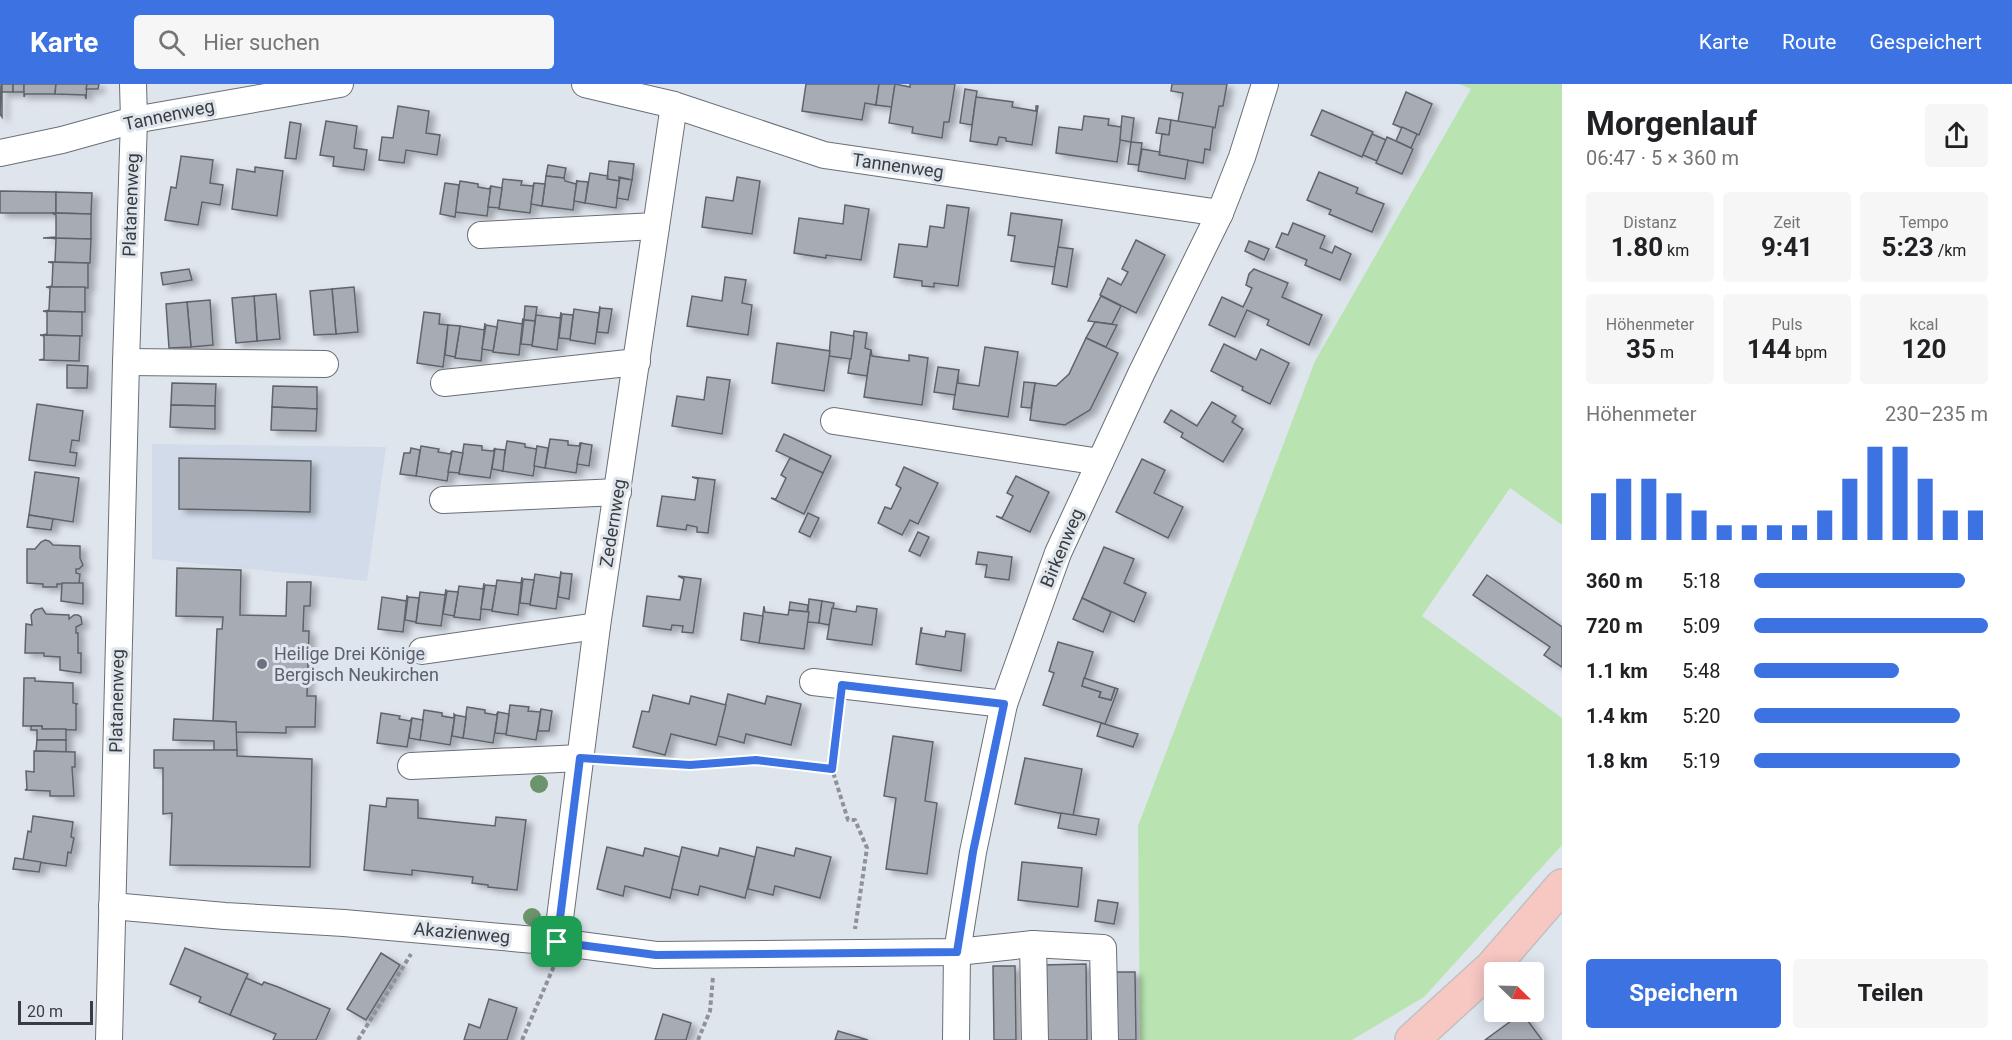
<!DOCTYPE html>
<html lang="de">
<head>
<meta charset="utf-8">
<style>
	:root { --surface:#fff; --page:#f6f6f6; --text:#202124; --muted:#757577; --accent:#3c72e2 }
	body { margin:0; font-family:Roboto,sans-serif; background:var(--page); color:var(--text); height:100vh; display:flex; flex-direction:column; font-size:22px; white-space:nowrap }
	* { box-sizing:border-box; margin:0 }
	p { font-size:20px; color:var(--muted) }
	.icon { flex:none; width:33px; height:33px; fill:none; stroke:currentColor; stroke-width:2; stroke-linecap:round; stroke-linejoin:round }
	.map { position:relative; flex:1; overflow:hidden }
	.sheet { display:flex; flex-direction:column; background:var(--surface); width:450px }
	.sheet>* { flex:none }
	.needle { width:39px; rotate:113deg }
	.tools { position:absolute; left:1484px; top:878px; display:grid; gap:12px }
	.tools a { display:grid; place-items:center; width:60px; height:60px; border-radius:6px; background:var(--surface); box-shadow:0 3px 15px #0003; font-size:30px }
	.scale { position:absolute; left:18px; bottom:15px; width:75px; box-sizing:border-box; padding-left:6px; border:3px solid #3a3d40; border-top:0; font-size:16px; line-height:21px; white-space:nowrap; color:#3a3d40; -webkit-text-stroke:4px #dfe5ed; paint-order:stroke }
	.pin { position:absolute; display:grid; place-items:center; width:51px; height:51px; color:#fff; margin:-26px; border-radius:12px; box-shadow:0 3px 9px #0006 }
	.round { display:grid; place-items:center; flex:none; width:63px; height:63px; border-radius:6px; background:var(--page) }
	.summary { display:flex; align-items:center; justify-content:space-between; height:102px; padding:0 24px }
	h1 { font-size:33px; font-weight:700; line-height:45px }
	.figures { display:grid; grid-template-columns:repeat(3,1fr); gap:9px; height:102px; padding:6px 24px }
	.figures div { display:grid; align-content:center; border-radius:6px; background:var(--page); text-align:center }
	.figures b { font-size:26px; font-weight:700 }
	.figures small { font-size:16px; font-weight:400 }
	.figures p { font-size:16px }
	.chart { height:168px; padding:12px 24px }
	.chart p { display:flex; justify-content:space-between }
	.chart svg { width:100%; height:108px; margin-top:6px; stroke:var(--accent); stroke-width:6 }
	.cta { display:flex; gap:12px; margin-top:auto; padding:12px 24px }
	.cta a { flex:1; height:69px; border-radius:6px; background:var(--accent); color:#fff; font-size:24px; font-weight:700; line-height:69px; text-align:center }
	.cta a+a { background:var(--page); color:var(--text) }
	ul { padding:0 24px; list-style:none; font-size:20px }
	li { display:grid; grid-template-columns:96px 72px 1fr; align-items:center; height:45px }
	li i { height:15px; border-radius:8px; background:var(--accent) }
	header { display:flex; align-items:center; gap:36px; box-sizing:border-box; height:84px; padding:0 30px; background:var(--accent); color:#fff }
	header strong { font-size:28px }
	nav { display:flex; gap:33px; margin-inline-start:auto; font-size:21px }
	.search { width:420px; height:54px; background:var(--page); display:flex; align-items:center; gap:15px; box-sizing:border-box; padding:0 21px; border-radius:6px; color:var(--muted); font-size:22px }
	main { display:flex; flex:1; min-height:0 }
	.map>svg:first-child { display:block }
	.built { fill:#d1dbea }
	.green { fill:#b9e4b2 }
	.building { fill:#a7acb4; stroke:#5f646b; stroke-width:1.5; filter:url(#shadow) }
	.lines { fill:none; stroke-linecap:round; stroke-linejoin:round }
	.minor-casing { stroke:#6a6f76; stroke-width:28 }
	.major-casing { stroke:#c0c1c2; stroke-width:36 }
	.path { stroke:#8e9398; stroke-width:4; stroke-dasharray:4.5 3; stroke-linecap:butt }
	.minor { stroke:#fff; stroke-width:26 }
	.major { stroke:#f7c7c2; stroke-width:33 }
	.tree { fill:#6c946c }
	.route-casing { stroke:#fff; stroke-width:12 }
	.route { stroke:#3c72e2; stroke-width:8 }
	.worship-dot { fill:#6b7280; stroke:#dfe5ed; stroke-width:2 }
	.labels { text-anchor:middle; stroke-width:6; stroke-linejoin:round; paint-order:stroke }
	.street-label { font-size:18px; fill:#3a3d40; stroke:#dfe5ed }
	.worship-label { font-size:18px; fill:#5b616d; stroke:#dfe5ed; text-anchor:start }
</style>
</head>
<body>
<header>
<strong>Karte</strong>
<div class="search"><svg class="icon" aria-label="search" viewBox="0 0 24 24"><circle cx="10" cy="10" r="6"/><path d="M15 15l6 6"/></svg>Hier suchen</div>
<nav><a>Karte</a><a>Route</a><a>Gespeichert</a></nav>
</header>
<main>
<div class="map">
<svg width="1562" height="956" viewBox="0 0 1562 956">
	<defs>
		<filter id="shadow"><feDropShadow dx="6" dy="4" stdDeviation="3" flood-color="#0004"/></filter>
	</defs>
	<rect width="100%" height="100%" fill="#dfe5ed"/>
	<!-- built -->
	<path class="built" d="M152,360L386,363L367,497L152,475Z"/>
	<!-- green -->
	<path class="green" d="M1459,0H1562V441L1510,404L1422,532L1562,634V761L1424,913L1352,956H1140L1138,742L1315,277L1471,5Z"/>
	<!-- building -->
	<g class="building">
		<path d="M1,0H2V33L0,30Z"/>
		<rect x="2" y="0" width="11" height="8"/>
		<rect x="13" y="0" width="11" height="8"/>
		<path d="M24,0H56L55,10H25L24,13Z"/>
		<path d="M56,0H87L86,15L85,11L55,10Z"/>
		<path d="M87,0H99L98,5H86Z"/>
		<path d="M806,0H879L876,21L865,19L862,36L802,27Z"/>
		<path d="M879,0H895L892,23L876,21Z"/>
		<path d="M895,0L910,3V0H955L949,38H944L942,54L912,49L913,43L889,39Z"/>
		<path d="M1172,0H1227L1223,22H1219L1215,44L1178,38L1183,9L1171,7Z"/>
		<path d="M965,5L977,7L972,41L960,39Z"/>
		<path d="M1406,8L1432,20L1419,51L1393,40Z"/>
		<path d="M976,13L1013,18L1012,23L1036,27V22H1038L1032,61L1006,57V54L999,53L997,61L970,57Z"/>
		<path d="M398,22L429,27L426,49L440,51L437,71L406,66L404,79L379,76L382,53L393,54Z"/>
		<path d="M1322,26L1373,48L1362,73L1311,51Z"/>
		<path d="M1084,32L1109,35L1108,41L1121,43L1123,37L1117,78L1056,69L1059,43L1082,46Z"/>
		<path d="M1122,32L1134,34L1131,58L1120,56Z"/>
		<path d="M1159,34L1171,36L1169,51L1156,49Z"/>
		<path d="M1171,36L1213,43L1210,66L1205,65L1203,79L1159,71L1162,50L1169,51Z"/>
		<path d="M326,37L357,42L354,64L367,66L364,86L333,82L334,73L320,71Z"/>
		<path d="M290,38L301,40L296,75L285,74Z"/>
		<path d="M1402,43L1417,50L1411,64L1396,57Z"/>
		<path d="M1372,50L1386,56L1377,77L1363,71Z"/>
		<path d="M1387,53L1413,65L1402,90L1376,79Z"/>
		<path d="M1131,58L1142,59L1139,81L1128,80Z"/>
		<path d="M1142,65L1160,68L1159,71L1188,76L1185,95L1138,87Z"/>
		<path d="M181,73V72L213,76L210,99L223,101L220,121L202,118L198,141L165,136L171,103L176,104Z"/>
		<path d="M609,77L634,80L632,96L619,93V97L607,95Z"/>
		<path d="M548,81L566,84L564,94L546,92Z"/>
		<path d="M255,83L283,87L277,132L232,125L237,85L255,88Z"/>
		<path d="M1319,88L1358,104L1356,109L1384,120L1372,148L1329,130L1331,126L1307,116Z"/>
		<path d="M590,89L608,92L607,95L619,97L620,93L616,124L585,119Z"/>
		<path d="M546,92L564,94L565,97L576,100L577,96L573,126L542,122Z"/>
		<path d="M737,93L760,97L752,150L702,143L706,113L733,117Z"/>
		<path d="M620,94L632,96L628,116L617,114Z"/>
		<path d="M503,95L522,97L521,101L533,102L534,99L530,129L499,125Z"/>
		<path d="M460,97L478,100V103L489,105L491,102L487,132L455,128Z"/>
		<path d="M577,97L588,98L585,119L574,117Z"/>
		<path d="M445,99L459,101L455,133L440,130Z"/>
		<path d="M534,99L545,100L542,122L531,120Z"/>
		<path d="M491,102L502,104L499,124L488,123Z"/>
		<path d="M0,107L56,108V129H0Z"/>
		<path d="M56,108L92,109L91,130L56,129Z"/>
		<path d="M845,121L869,125L861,176L826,171V174L794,169L799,134L843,140Z"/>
		<path d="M947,121L969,124L958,202L934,199V203L922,202V197L894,193L899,160L927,163L930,142L944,144Z"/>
		<path d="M52,129L91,130V155L43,154L56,153V131Z"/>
		<path d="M1011,129L1062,136L1055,183L1011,177L1015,152L1008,151Z"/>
		<path d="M1293,139L1325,152L1320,164L1332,169L1335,162L1351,170L1340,196L1305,181L1307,176L1276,163L1282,149L1288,151Z"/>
		<path d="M51,154L91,155L90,179L50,178H55L56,155Z"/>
		<path d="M1136,156L1165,171L1136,229L1100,211L1108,194L1121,201L1128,188L1122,185Z"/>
		<path d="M1249,157L1269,165L1264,176L1245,167Z"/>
		<path d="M1058,163L1073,165L1067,203L1052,200Z"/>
		<path d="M48,178L88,179V204L48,203L52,202L53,179Z"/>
		<path d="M189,185L192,196L163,201L161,189Z"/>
		<path d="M1254,185L1288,199L1282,213L1322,231L1309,261L1267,241L1269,236L1247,226L1235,253L1209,241L1222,213L1243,223L1252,204L1246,201L1249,190Z"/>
		<path d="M725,193L746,196L742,219L752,221L748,251L687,242L692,212L722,217Z"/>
		<path d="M46,203H85V228L45,227L49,226L50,204Z"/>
		<path d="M354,203L358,248L336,250L332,205Z"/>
		<path d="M332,205L336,250L314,251L310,207Z"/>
		<path d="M276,210L280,255L257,257L254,212Z"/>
		<path d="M254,212L257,257L236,259L232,214Z"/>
		<path d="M1101,212L1121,222L1112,240L1088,237Z"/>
		<path d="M210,216L213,261L191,263L187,218Z"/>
		<path d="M187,218L191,263L169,264L166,220Z"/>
		<path d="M525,222L537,223L535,237L524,236Z"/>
		<path d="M600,222L595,260L570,256L574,225L599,229Z"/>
		<path d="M600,224L612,225L608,249L597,248Z"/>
		<path d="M43,227L82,228V252L42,251L47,250V228Z"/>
		<path d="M424,228L440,230L439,240L448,241L443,283L417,279Z"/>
		<path d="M561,228L557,266L532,262L536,231L560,234Z"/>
		<path d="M562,230L573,231L570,255L559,254Z"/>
		<path d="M523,234L519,271L493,268L498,236L522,240Z"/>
		<path d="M524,236L535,237L532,261L521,260Z"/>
		<path d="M1095,238L1117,241L1106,263L1086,254Z"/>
		<path d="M485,239L481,277L455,274L460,242L484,246Z"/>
		<path d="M448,241L460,242L455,273L445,271Z"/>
		<path d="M486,241L497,243L493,267L482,265Z"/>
		<path d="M854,247L867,249L865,264L871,266L867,292L848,289Z"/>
		<path d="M831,248L854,252L851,275L829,272Z"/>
		<path d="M40,251L80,252L79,277L39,276L44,275V252Z"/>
		<path d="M1086,254L1118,269L1090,326L1065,341L1030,336L1035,299L1056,302L1069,290Z"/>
		<path d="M777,259L830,267L824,307L772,299Z"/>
		<path d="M1224,260L1256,276L1261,265L1289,279L1270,320L1242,306L1243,303L1211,287Z"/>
		<path d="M985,263L1018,268L1008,333L953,325L958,285V299L979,302Z"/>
		<path d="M871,266L872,272L909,277V271L928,274L922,321L864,313Z"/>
		<path d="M67,281L88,282L87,304H67Z"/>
		<path d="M938,283L959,286L955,311L934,308Z"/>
		<path d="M707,293L730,296L722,350L672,342L677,312L704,316Z"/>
		<path d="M1024,298L1035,299L1031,324L1021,323Z"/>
		<path d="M172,299L216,300L215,322L171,321Z"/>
		<path d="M273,302L317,303V325L272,323Z"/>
		<path d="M1212,318L1236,332L1232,338L1243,345L1223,378L1181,353L1183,349L1164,338L1171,326L1197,342Z"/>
		<path d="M37,320L83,327L79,357L72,356L70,368L77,369L75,382L29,376Z"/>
		<path d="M171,321L215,322V345L170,343Z"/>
		<path d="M272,323L317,325L316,347L271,346Z"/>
		<path d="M784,350L831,372L823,389L776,367Z"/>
		<path d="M550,355L568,357V361L579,362L580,359H581L576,389L545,384Z"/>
		<path d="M507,357L525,360V363L536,365L538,362L533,392L502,387Z"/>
		<path d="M581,359L592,361L589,382L577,380Z"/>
		<path d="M464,360L482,362V366L493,367L495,364L490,394L459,390Z"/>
		<path d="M421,362L439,365L438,368L450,370L452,367L447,397L416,392Z"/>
		<path d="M537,362L548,364L545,384L534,382Z"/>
		<path d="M411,364L420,366L416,392L400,390L404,369H410Z"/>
		<path d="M495,365L505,366L503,387L492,385Z"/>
		<path d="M452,367L463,369L459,389L448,388Z"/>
		<path d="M179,374L311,377L310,428L179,425Z"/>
		<path d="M790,374L823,389L804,430L771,414L776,415L786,394L781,391Z"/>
		<path d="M1142,375L1165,386L1154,409L1183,423L1168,454L1116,428Z"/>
		<path d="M904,383L938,399L918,440L910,436L902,451L878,439L885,423L891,425L901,404L896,401Z"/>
		<path d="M35,388L79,394L73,438L29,431Z"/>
		<path d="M1016,392L1049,408L1030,448L996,432L1002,434L1013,412L1007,409Z"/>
		<path d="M692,393L715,396L708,449L697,448V443L687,441L686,446L657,442L662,412L695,416L698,395Z"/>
		<path d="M808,429L819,434L810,453L799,448Z"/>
		<path d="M29,431L53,435L51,446L27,443Z"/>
		<path d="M918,448L929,453L920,472L909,467Z"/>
		<path d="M45,456L49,457L53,461L80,462V474L83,481L79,485H76V489L80,490L79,500H57V503H43V500L27,499V465H35L41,458Z"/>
		<path d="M1104,463L1134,475L1124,499L1146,509L1134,538L1082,514Z"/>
		<path d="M978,468L1012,473L1009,496L985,493L987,481L976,480Z"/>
		<path d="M177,484L241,486L240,531L286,532L287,498H311L310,522H304L303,547H309L307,612H316L315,643H286V649L235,648L236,638L213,637L217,545H222L223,533L176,532Z"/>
		<path d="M561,487L556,525L530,521L535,490L560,494Z"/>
		<path d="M561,489L572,490L569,515L558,513Z"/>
		<path d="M1487,491L1562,543V583L1544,571L1550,563L1473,511Z"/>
		<path d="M678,492L701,495L693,549L682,548L683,542L672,541L671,546L643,542L647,512L680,516L684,495Z"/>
		<path d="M522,493L518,531L492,527L497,496L521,499Z"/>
		<path d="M523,495L534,496L530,520L520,519Z"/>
		<path d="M62,499H83V520L61,517Z"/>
		<path d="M484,499L480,536L454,533L459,502L483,505Z"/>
		<path d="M485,501L496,502L492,526L481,525Z"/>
		<path d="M446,505L441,542L416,539L420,508L445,511Z"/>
		<path d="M447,507L458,508L454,532L443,530Z"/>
		<path d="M407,511L403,548L378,545L382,513L407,517Z"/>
		<path d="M408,513L419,514L416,538L405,536Z"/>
		<path d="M1082,514L1111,528L1103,548L1073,535Z"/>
		<path d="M809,515L822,517L819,539L807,538Z"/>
		<path d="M822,517L834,519L829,541L819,539Z"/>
		<path d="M790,518L808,521L807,528L789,526Z"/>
		<path d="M764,522L765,528L788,531L789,526L809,528L804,565L759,559Z"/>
		<path d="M857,522L877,525L872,561L827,555L832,524L856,528Z"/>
		<path d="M42,524L46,530L69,531V535L74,531H78L81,533L82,540L76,543V549H78V569H81V589L60,586V573L44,572V569H25L26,540L32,541L31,531L35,526Z"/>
		<path d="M744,529L763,532L759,559L741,556Z"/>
		<path d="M921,544H922L921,549L945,553L946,547L965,550L961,587L916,580Z"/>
		<path d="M1058,558L1093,568L1082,602L1101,608L1099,613L1111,616L1115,604L1118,605L1105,640L1043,621L1054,589L1049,587Z"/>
		<path d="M24,594H35V597L73,599V619L78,620H76V646L42,645V642H23Z"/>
		<path d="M1084,594L1115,604L1111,616L1099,613L1101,608L1082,602Z"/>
		<path d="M728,610L765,620L767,612L801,620L791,661L746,650L744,659L718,652Z"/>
		<path d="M653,611L689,620L691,612L726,621L716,661L671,650L665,671L633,663L642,627L649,628Z"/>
		<path d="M510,621L529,623L528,627L540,628L541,625L536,656L506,651Z"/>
		<path d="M467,623L485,626V629L496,631L498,628L493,659L463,654Z"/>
		<path d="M541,625L552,627L549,647H538Z"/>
		<path d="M424,626L442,629V632L454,634V630L455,631L450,661L420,656Z"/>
		<path d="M498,628L509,630L506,650L495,649Z"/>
		<path d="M381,629L400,632L399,635L410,637L412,634L407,663L377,659Z"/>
		<path d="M455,631L466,633L463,654L452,652Z"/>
		<path d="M412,634L423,636L420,656L409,654Z"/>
		<path d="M174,635L236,638L237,666L214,667V657L173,656Z"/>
		<path d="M1101,639L1138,650L1133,663L1097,652Z"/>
		<path d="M31,642H42V645H66V656H37V646H31Z"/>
		<path d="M893,652L933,658L925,717L937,719L927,790L886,785L896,714L884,712Z"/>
		<path d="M37,656H66V668L36,667Z"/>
		<path d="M154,666H237V672L312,675L310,783L170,781L172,729L163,730V684H154Z"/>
		<path d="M34,667L75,668V683H72L74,712H50V707L25,706L27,705L26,687L34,688Z"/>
		<path d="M1025,674L1082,685L1073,732L1015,720Z"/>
		<path d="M387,714L418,716V734L495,742L496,733L526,736L517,806L488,803V801L472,799L473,793L412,786V791L364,786L370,721L386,723Z"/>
		<path d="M1061,729L1099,735L1096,751L1058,744Z"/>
		<path d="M33,732L73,738L71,753L74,754L71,769L68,768L66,782L23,776L28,747L31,748Z"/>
		<path d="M607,763L643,772L645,764L680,773L670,814L625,802L623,812L597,805Z"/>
		<path d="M682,763L718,772L720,764L755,773L745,814L700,802L698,811L672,805Z"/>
		<path d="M757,763L794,772L796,764L831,773L820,814L775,802L773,811L748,805Z"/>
		<path d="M15,774L41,778L39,788L13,785Z"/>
		<path d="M1022,778L1082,784L1078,823L1018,816Z"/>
		<path d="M1098,816L1118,819L1114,840L1095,837Z"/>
		<path d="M185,864L248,890L230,931L199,918L201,913L170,900Z"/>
		<path d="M381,869L400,881L366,936L347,925Z"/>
		<path d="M1086,880L1087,956H1043L1042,881Z"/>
		<path d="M993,882H1015L1016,956H994Z"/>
		<path d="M1113,888H1135L1136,956H1114Z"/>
		<path d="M246,894L262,901L264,898L278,903L330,925L316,956H273L276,950L230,931Z"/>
		<path d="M489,915L517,924L507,956H464L469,940L480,944Z"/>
		<path d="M1522,929L1542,956H1485Z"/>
		<path d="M663,930L691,939L686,956H655Z"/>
		<path d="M838,947L868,956H835Z"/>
	</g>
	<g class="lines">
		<defs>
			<g id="minor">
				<path d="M585,0L674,21L824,71L1220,129"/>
				<path d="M0,69L62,56L134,36L340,0"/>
				<path d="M481,151L656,142"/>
				<path d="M126,278L325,280"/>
				<path d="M444,299L637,278"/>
				<path d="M834,337L1100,378"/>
				<path d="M443,416L618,408"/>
				<path d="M422,567L597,542"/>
				<path d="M813,598L1004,620"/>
				<path d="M411,682L580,674"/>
				<path d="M112,822L225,832L344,839L557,858L656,871L957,868L1033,860L1103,864L1105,956"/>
				<path d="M557,858L597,542L674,21"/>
				<path d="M1033,860L1035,956"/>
				<path d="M109,956L126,278L134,36L133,0"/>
				<path d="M956,956L957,868L973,768L1004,620L1058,469L1141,290L1220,129L1242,73L1265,0"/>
			</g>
			<path id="major" d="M1412,956L1492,883L1562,802"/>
		</defs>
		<!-- minor casing -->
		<use href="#minor" class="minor-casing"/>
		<!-- major casing -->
		<use href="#major" class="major-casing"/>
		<!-- path -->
		<g class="path">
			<path d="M605,676L690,681L756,676L832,685L848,736H855L867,764L855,845"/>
			<path d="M832,685L839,626"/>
			<path d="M358,956L411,870"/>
			<path d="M522,956L554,882"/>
			<path d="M698,956L710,927L713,893"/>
		</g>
		<!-- minor -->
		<use href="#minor" class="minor"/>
		<!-- major -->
		<use href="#major" class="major"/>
	</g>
	<!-- trees -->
	<g class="tree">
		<circle cx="539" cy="700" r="9"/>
		<circle cx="532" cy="833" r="9"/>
	</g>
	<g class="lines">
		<defs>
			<path id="route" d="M842,601L1004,620L973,768L957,868L656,871L557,858L580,674L690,681L756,676L832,685Z"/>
		</defs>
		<!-- route casing -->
		<use href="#route" class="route-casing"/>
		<!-- route -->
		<use href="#route" class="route"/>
	</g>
	<!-- markers -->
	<circle class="worship-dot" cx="262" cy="580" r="6"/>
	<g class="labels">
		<!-- street labels -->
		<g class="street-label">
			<text transform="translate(169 31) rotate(-12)" y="6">Tannenweg</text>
			<text transform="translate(898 82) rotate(8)" y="6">Tannenweg</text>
			<text transform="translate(131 121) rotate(-88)" y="6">Platanenweg</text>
			<text transform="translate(613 439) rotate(-81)" y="6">Zedernweg</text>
			<text transform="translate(1062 464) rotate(-67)" y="6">Birkenweg</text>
			<text transform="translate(117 617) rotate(-89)" y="6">Platanenweg</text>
			<text transform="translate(462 849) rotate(5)" y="6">Akazienweg</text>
		</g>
		<!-- worship labels -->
		<g class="worship-label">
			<text x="274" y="576">Heilige Drei Könige<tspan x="274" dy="21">Bergisch Neukirchen</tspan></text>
		</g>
	</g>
</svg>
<div class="tools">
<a><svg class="needle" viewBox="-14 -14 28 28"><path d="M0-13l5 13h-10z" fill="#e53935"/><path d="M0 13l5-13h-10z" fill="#757577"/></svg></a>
</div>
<div class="scale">20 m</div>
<div class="pin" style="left:557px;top:858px;background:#1e9e55"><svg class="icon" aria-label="arrive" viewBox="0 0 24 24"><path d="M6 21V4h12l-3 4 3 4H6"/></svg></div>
</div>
<section class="sheet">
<div class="summary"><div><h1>Morgenlauf</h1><p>06:47 · 5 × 360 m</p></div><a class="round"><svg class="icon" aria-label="share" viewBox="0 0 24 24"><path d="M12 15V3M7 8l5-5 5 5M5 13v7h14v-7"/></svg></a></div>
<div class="figures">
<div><p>Distanz</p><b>1.80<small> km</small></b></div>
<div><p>Zeit</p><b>9:41</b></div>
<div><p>Tempo</p><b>5:23<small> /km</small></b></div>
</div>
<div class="figures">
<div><p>Höhenmeter</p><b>35<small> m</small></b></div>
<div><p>Puls</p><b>144<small> bpm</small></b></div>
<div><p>kcal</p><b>120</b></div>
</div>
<div class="chart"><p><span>Höhenmeter</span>230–235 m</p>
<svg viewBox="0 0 160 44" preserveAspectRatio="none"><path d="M5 44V25M15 44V19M25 44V19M35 44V25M45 44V32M55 44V38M65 44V38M75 44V38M85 44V38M95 44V32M105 44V19M115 44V6M125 44V6M135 44V19M145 44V32M155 44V32"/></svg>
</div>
<ul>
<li><b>360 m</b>5:18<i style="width:90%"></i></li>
<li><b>720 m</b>5:09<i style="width:100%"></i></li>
<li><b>1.1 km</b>5:48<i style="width:62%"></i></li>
<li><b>1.4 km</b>5:20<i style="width:88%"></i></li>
<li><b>1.8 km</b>5:19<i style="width:88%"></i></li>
</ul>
<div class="cta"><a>Speichern</a><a>Teilen</a></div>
</section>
</main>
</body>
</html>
